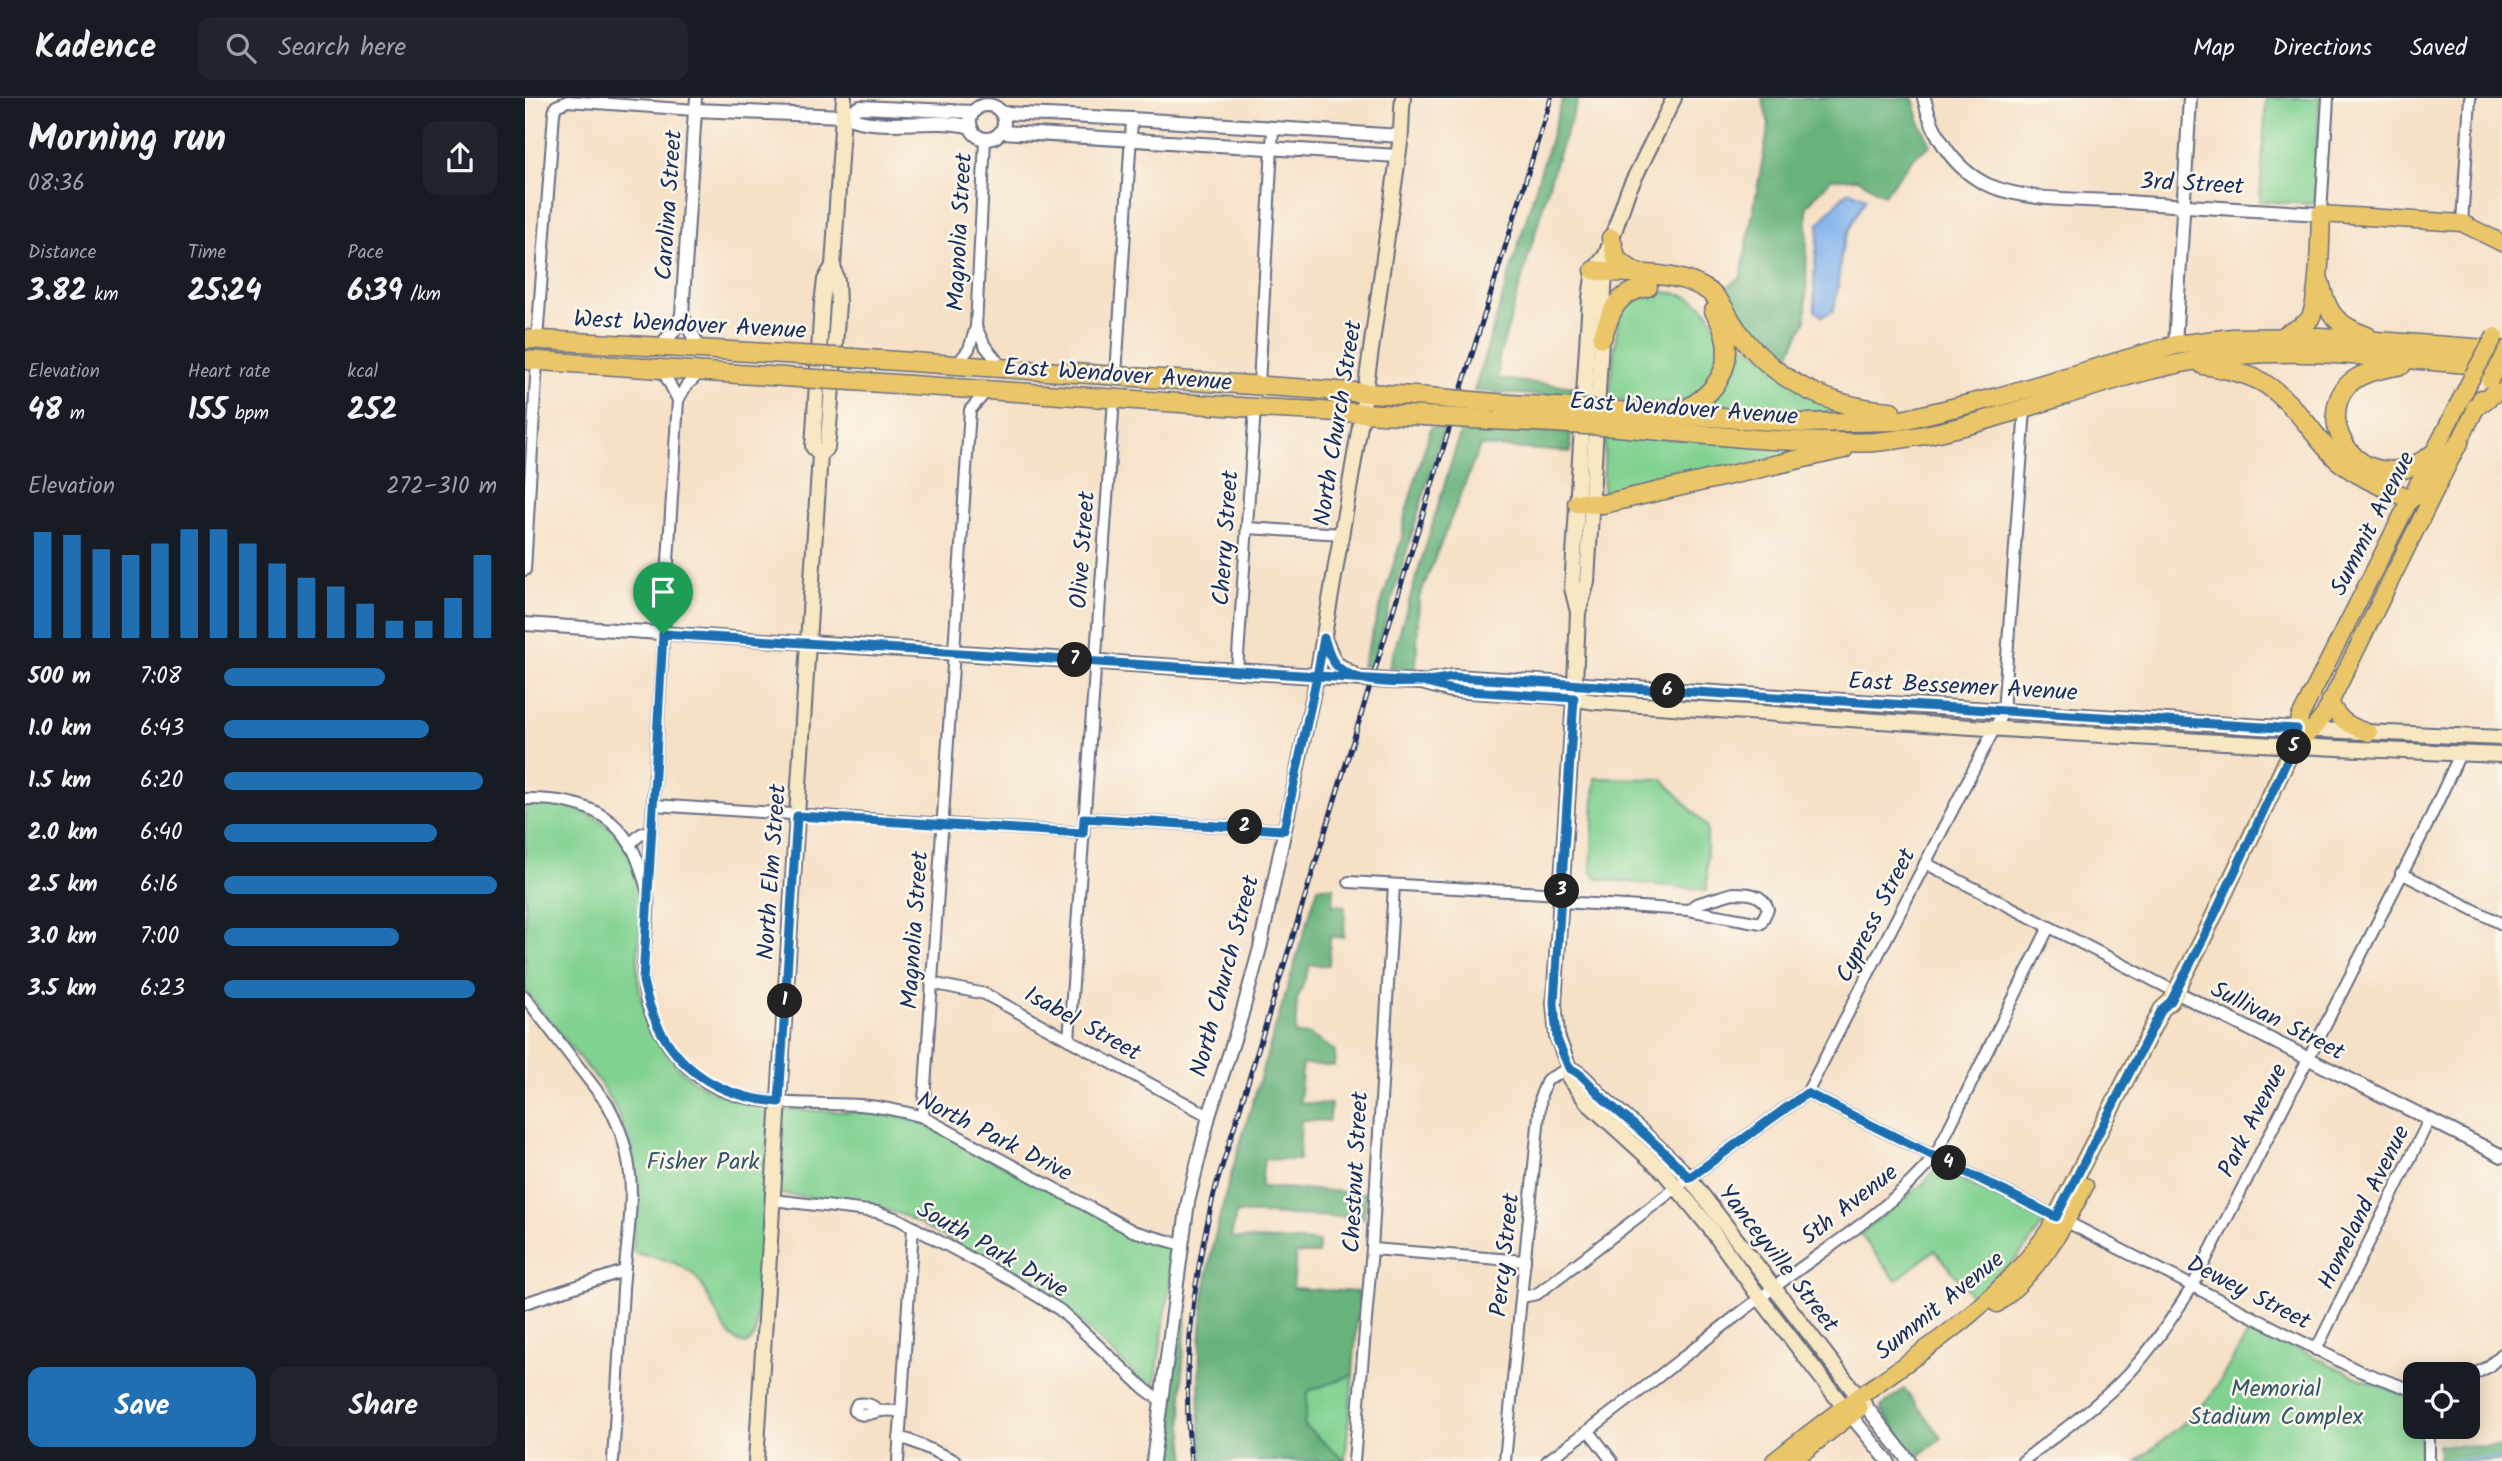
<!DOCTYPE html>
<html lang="en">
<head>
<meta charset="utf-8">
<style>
	:root { --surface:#171b24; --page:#20242c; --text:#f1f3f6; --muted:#9ea1a6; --line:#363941; --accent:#1f6fb2 }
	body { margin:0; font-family:Kalam,sans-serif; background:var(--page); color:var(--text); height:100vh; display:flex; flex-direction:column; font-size:26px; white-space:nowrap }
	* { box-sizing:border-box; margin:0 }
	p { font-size:23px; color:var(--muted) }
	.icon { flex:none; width:38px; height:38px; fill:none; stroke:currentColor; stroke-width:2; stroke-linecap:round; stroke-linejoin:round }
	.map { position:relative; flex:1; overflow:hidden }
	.panel { display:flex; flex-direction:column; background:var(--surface); width:525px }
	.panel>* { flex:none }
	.tools { position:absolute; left:1878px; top:1264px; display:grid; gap:14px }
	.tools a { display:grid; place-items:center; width:77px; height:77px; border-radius:14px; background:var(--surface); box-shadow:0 4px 18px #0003; font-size:35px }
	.pin { position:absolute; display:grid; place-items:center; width:60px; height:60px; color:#fff; margin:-72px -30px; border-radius:50% 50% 50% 0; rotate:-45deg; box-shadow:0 0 7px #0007 }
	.pin .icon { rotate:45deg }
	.km { position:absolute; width:35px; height:35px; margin:-18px; border-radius:50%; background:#222; color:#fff; font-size:19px; line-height:35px; text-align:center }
	.round { display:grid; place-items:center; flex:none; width:74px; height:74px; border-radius:14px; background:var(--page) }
	.headline { display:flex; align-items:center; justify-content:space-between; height:119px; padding:0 28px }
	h1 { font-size:38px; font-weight:800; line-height:52px }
	.figures { display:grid; grid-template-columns:repeat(3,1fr); gap:10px; height:119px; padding:7px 28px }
	.figures div { display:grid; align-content:center }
	.figures b { font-size:30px; font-weight:800 }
	.figures small { font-size:19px; font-weight:400 }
	.figures p { font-size:19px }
	.chart { height:196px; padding:14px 28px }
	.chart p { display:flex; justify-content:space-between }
	.chart svg { width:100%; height:126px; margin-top:7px; stroke:var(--accent); stroke-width:6 }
	.button { display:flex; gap:14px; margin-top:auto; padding:14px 28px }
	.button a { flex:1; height:80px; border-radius:14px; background:var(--accent); color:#fff; font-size:28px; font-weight:800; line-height:80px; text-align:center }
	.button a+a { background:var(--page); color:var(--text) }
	ul { padding:0 28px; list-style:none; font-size:23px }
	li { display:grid; grid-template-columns:112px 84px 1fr; align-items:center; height:52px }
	li i { height:18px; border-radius:9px; background:var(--accent) }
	header { display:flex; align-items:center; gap:42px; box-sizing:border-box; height:98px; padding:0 35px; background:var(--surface); border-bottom:2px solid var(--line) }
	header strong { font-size:33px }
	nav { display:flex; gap:38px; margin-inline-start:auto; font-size:24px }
	.search { width:490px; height:63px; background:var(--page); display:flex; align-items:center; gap:18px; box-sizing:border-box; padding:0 24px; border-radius:14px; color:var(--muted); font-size:26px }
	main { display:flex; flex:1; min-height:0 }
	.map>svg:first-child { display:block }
	.green { fill:#81d191; stroke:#4e8078; stroke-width:2 }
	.forest { fill:#68b37b; stroke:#42716c; stroke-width:2 }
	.water { fill:#81b1ec; stroke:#4e70a5; stroke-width:2 }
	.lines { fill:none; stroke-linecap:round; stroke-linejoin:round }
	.stream { stroke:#81b1ec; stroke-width:2.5 }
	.minor-casing { stroke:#686d82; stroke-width:14 }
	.tertiary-casing { stroke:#686d82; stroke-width:16 }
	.secondary-casing { stroke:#686d82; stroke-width:18 }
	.primary-casing { stroke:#686d82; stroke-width:19 }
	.trunk-casing { stroke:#686d82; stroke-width:21 }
	.minor { stroke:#fff; stroke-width:10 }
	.tertiary { stroke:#fff; stroke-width:12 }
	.secondary { stroke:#f7e8c3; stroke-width:14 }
	.primary { stroke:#eac669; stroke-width:16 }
	.trunk { stroke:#eac669; stroke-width:18 }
	.rail-casing { stroke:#1b2f5e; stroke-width:5 }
	.rail { stroke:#fbf7ec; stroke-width:2.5; stroke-dasharray:8; stroke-linecap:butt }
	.secondary-bridge-casing { stroke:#686d82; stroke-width:18; stroke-linecap:butt }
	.primary-bridge-casing { stroke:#686d82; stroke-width:19; stroke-linecap:butt }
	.trunk-bridge-casing { stroke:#686d82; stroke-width:21; stroke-linecap:butt }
	.secondary-bridge { stroke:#f7e8c3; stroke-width:14 }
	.primary-bridge { stroke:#eac669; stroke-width:16 }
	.trunk-bridge { stroke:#eac669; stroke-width:18 }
	.route-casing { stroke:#fff; stroke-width:14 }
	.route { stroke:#1f6fb2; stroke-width:9 }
	.labels { text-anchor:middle; stroke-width:5; stroke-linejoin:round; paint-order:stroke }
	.street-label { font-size:24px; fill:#1b2f5e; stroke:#fbf7ec }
	.park-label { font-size:24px; fill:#34586b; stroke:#fbf7ec }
</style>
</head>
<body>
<header>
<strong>Kadence</strong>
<div class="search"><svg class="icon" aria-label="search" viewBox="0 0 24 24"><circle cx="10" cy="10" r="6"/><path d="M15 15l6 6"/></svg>Search here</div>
<nav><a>Map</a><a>Directions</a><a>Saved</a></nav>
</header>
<main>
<section class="panel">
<div class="headline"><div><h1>Morning run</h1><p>08:36</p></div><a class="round"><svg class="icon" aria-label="share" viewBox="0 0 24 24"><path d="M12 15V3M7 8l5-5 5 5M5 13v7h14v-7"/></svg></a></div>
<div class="figures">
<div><p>Distance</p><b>3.82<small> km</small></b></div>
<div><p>Time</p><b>25:24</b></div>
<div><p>Pace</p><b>6:39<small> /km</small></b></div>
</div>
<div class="figures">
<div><p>Elevation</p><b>48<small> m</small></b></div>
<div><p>Heart rate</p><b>155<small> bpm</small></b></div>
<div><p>kcal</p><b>252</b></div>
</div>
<div class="chart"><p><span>Elevation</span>272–310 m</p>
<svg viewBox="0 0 160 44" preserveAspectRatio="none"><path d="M5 44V7M15 44V8M25 44V13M35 44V15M45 44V11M55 44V6M65 44V6M75 44V11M85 44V18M95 44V23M105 44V26M115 44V32M125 44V38M135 44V38M145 44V30M155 44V15"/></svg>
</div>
<ul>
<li><b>500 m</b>7:08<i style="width:59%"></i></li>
<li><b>1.0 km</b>6:43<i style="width:75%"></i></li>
<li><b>1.5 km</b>6:20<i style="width:95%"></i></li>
<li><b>2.0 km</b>6:40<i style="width:78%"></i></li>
<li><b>2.5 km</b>6:16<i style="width:100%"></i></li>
<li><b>3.0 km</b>7:00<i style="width:64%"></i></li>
<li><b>3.5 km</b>6:23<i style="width:92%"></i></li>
</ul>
<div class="button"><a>Save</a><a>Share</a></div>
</section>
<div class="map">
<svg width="1977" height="1363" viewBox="0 0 1977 1363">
	<rect width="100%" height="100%" fill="#fbf7ec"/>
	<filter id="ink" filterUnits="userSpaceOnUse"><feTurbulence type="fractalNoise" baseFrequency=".0143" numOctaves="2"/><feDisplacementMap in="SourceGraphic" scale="14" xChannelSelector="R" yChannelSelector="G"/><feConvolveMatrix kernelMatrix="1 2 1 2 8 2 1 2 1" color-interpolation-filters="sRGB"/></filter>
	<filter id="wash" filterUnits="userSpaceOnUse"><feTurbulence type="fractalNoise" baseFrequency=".00686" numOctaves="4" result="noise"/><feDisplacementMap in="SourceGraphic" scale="28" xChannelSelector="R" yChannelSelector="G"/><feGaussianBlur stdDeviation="1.57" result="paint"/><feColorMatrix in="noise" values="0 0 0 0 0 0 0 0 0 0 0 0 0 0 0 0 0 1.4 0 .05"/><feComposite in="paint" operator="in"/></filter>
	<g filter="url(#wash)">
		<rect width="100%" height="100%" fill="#f6e0c6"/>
		<!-- green -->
		<g class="green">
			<path d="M1741,0H1795L1789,102L1785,106L1735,103Z"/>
			<path d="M1131,193C1150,195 1167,196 1180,211C1205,238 1195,289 1160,302C1137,310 1107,303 1084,301L1094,212L1116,194Z"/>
			<path d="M1204,231L1216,245L1333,315L1283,314L1173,307L1183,299Z"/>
			<path d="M1080,337L1299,350L1085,397H1078Z"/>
			<path d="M1070,680L1138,681L1182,729V792L1073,781L1066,773Z"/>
			<path d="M22,705C72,712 109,736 116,789C120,818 110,850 113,880C117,919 138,962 171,984C237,1027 317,1004 389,1021L617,1140L650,1151L630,1286L624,1288L620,1286L536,1206L500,1182L380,1118L353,1109L331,1105L240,1094L230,1238L223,1246C193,1246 188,1189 164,1173C148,1162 130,1159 112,1156L108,1153L112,1095L109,1065L103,1041L90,1009L72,981L0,894V706Z"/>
			<path d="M1412,1069L1519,1124C1500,1154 1477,1178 1449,1201L1410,1152L1371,1182L1335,1136L1400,1084Z"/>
			<path d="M1727,1229L1840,1283L1890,1300V1328H1896L1894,1363H1612L1665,1320L1686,1298Z"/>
			<path d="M828,1277L820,1363L779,1327L783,1293Z"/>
		</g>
		<!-- forest -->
		<g class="forest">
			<path d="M1038,0H1054L1031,63L974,260L973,281L1050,289L1049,300L949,293Z"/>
			<path d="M1237,0H1388L1395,26L1406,47L1388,60L1359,97L1333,81H1306L1282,108L1281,222L1258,269L1226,241L1195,194L1216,179L1244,27Z"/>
			<path d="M906,329H919L847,568H837L877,439L880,417Z"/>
			<path d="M937,329L1045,335L1046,354L955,348L894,500L891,571L864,569Z"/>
			<path d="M793,789H809L808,807L820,808L819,839H805L804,867H785L772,902L770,936L785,937L810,953L809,968L777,966L775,1005L806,1006L804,1023L776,1022L774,1062L739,1061L736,1089L841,1095L839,1120L711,1115L706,1140L794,1144L793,1156H771L768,1190L834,1194L828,1277L783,1293L779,1327L820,1363H677C673,1308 673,1253 679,1199C687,1136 707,1073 725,1013C748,938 770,864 793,789Z"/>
			<path d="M658,1198L663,1199C657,1254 654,1308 661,1363H636Z"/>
			<path d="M1379,1291L1417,1340L1392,1359L1356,1312V1309Z"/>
			<path d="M1913,1347L1977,1349V1363H1913Z"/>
		</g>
		<!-- water -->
		<path class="water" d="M1325,93L1341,100C1331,118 1319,137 1316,157C1313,176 1314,194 1308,213L1297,218L1290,213L1289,180L1294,125C1304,116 1315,98 1325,93Z"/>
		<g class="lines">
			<!-- stream -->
			<path class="stream" d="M1918,1363L1947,1360L1977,1361"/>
		</g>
	</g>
	<g filter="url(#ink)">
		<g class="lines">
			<defs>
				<g id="minor">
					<path d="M1796,116L1803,0"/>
					<path d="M1937,125L1945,0"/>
					<path d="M451,229L460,248L477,269"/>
					<path d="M12,242L29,15L31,8L43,3L170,12L171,0"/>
					<path d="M432,266L444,251L451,229L460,41"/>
					<path d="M137,271L153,302"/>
					<path d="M591,277L607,21"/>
					<path d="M734,287L748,30"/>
					<path d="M722,430L818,436"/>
					<path d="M0,472L12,263"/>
					<path d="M712,573L730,310"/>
					<path d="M0,701C55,700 99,715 116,772C118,780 122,789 123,797C125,825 117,854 118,882C120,918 144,955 171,977C213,1012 285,1004 335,1007C357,1009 377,1013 398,1019L608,1133L658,1147"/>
					<path d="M128,707L558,735"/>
					<path d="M559,720L759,732"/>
					<path d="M105,746L116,736L126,732"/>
					<path d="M1400,765L1651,894"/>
					<path d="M1876,775L1977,826"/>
					<path d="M824,784L1036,796"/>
					<path d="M123,785L153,302L161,288L176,274"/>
					<path d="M1208,795C1222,795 1238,795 1243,811L1236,825L1163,812L1171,806Z"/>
					<path d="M1036,804L1163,812"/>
					<path d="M406,885L460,896L684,1018"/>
					<path d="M0,899L83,1007C119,1072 103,1121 98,1191C95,1248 91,1306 88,1363"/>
					<path d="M544,942L589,301"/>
					<path d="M1282,995L1531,1119"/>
					<path d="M398,1019L445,312L463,292"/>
					<path d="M248,1102L352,1114L373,1121L488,1183L535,1212L620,1291L636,1303"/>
					<path d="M1542,1124L1832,1272L1890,1293"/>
					<path d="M847,1151L1000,1163"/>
					<path d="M997,1199L1012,1196L1164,1080L1282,995L1478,614L1500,311"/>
					<path d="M0,1205L99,1173"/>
					<path d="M1791,1252L1904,1022"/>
					<path d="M1942,1280L1963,1269L1977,1256"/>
					<path d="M355,1313C347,1307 342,1304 332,1306L329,1313C340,1321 346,1314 357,1313C363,1312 370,1313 376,1314"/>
					<path d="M1064,1333L1087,1363"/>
					<path d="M374,1340L384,1342L431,1363"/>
					<path d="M373,1363L388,1129"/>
					<path d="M829,1363L847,1151L869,787"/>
					<path d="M980,1363L1016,997L1022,982L1044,970"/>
					<path d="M1022,1363C1103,1305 1179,1241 1259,1182C1312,1143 1368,1109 1410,1058L1524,829"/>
					<path d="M1498,1363C1537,1332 1581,1303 1614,1264C1634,1241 1651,1214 1667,1189L1902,727L1935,656"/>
					<path d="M1904,1363V1328"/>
				</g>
				<g id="tertiary">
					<path d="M1399,0C1407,35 1428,71 1463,87C1501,103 1548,101 1589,103C1658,108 1727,112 1796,116"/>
					<circle cx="462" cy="24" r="17"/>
					<path d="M477,15L607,21L876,38"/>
					<path d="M318,18L335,9L448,14"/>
					<path d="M477,34L873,58"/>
					<path d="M157,217L175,251"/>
					<path d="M1650,247L1665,0"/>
					<path d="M134,249L149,233L157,217L170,12L318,18C359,35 404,18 446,29"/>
					<path d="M0,526L283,545"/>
					<path d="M1651,894L1977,1058"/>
					<path d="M1340,1307L1384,1363"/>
					<path d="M1326,1318L1363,1363"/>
					<path d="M628,1363L663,1104L684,1018L715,923L735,850L792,578"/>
				</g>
				<g id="secondary">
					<path d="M1081,157L1069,172L1065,200L1047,490L1053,514L1050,586L1029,905L1032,938L1044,970L1043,978L1062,1004L1139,1074L1185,1130L1235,1200L1325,1317"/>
					<path d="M295,356L288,349L297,205L300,182L308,168"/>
					<path d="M1054,512L1062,484L1081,157L1103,93L1149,0"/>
					<path d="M799,541L810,565L832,579"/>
					<path d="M283,545L837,581"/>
					<path d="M792,578L837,316L875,45C877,30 876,16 878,0"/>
					<path d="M865,583L897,584L927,592L1032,598L1071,604C1373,624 1675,646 1977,657"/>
					<path d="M905,583L928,579L1772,631L1977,640"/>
					<path d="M1044,970C1059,976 1068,991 1080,1002C1109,1028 1138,1051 1164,1080L1339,1306"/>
					<path d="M231,1363L295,356L302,350L304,329L313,206L312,183L308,168L319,0"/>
				</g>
				<g id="primary">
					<path d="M1796,116L1937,125L1977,145"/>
					<path d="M1805,603C1813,623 1825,628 1844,635"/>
					<path d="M1769,647L1787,632L1799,617L1956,300"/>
					<path d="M1472,1206C1512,1174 1537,1134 1560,1088"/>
					<path d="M1249,1363C1273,1344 1297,1325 1322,1307C1394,1256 1474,1206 1524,1132L1637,911L1646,903L1678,841L1769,647L1775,619L1948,277"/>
					<path d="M1267,1363L1334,1311"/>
				</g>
				<g id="trunk">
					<path d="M1086,140L1092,162L1110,174"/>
					<path d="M1069,172C1106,178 1154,171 1185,194C1198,204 1204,221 1213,233C1249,283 1306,310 1366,313"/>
					<path d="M1795,184C1802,216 1811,227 1842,238"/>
					<path d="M1760,237C1767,233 1778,229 1784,222C1795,207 1795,137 1796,116"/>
					<path d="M1077,240C1087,211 1091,195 1123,189"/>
					<path d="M0,241L276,257"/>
					<path d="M328,260L903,299"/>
					<path d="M0,262L275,280"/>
					<path d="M1678,267C1731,275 1748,285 1782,326C1792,339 1802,352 1814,363C1835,380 1861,390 1885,401L1898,393L1934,345"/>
					<path d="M1877,267C1865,269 1852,271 1840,276C1773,303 1833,417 1910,354"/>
					<path d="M327,283L730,310L899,318"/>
					<path d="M970,305L1032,309"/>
					<path d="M1951,309L1972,293L1977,291"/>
					<path d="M1092,313L1279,325L1373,323L1473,299L1650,247L1707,240L1796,239L1977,252"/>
					<path d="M1148,317C1195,298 1218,259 1189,213"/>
					<path d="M963,322L1030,325"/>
					<path d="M1092,329C1162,335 1232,343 1303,344C1318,344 1335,345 1350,344C1457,335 1553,285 1657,265C1759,244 1866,261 1968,268"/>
					<path d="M1052,405L1078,406L1319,351"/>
				</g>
			</defs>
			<!-- minor casing -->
			<use href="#minor" class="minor-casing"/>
			<!-- tertiary casing -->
			<use href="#tertiary" class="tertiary-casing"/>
			<!-- secondary casing -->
			<use href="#secondary" class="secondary-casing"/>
			<!-- primary casing -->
			<use href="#primary" class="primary-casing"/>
			<!-- trunk casing -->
			<use href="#trunk" class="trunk-casing"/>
			<!-- minor -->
			<use href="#minor" class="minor"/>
			<!-- tertiary -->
			<use href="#tertiary" class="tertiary"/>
			<!-- secondary -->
			<use href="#secondary" class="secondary"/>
			<!-- primary -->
			<use href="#primary" class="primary"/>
			<!-- trunk -->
			<use href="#trunk" class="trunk"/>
			<defs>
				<path id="rail" d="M666,1363C656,1269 668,1178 691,1088L1026,0"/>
			</defs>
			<!-- rail casing -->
			<use href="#rail" class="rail-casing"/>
			<!-- rail -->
			<use href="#rail" class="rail"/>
			<defs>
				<path id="secondary-bridge" d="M837,581L865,583"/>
				<g id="primary-bridge">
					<path d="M1948,277L1970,238"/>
					<path d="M1965,282L1977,262"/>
				</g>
				<g id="trunk-bridge">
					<path d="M276,257L328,260"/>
					<path d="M275,280L327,283"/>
					<path d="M903,299L970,305"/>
					<path d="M1032,309L1092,313"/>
					<path d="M899,318L963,322"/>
					<path d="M1030,325L1092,329"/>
				</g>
			</defs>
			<!-- secondary-bridge casing -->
			<use href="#secondary-bridge" class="secondary-bridge-casing"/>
			<!-- primary-bridge casing -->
			<use href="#primary-bridge" class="primary-bridge-casing"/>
			<!-- trunk-bridge casing -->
			<use href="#trunk-bridge" class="trunk-bridge-casing"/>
			<!-- secondary-bridge -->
			<use href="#secondary-bridge" class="secondary-bridge"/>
			<!-- primary-bridge -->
			<use href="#primary-bridge" class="primary-bridge"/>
			<!-- trunk-bridge -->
			<use href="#trunk-bridge" class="trunk-bridge"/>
		</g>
	</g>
	<g class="lines" filter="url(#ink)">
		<defs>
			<path id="route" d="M138,536L118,883C133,956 179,998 254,1004L272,718L558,735L559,720L759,732L792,578L897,584L928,592L1049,600L1029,905L1032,941L1044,970C1059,976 1068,991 1080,1002C1109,1028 1139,1051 1164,1080L1282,995L1531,1119L1637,911L1646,903L1678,841L1769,648L1772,631L928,579C897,585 834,592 810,566C804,559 802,548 799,540L792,578L138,536"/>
		</defs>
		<!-- route casing -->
		<use href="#route" class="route-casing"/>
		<!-- route -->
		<use href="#route" class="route"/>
	</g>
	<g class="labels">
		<!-- street labels -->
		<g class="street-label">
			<text transform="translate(1667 85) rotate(3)" y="8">3rd Street</text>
			<text transform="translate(143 107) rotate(-86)" y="8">Carolina Street</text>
			<text transform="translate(434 134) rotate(-87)" y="8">Magnolia Street</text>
			<text transform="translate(165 226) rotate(3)" y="8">West Wendover Avenue</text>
			<text transform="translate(593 276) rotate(4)" y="8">East Wendover Avenue</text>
			<text transform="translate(1159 310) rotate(4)" y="8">East Wendover Avenue</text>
			<text transform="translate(812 325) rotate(-81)" y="8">North Church Street</text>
			<text transform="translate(1847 425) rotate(-63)" y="8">Summit Avenue</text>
			<text transform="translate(700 440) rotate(-86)" y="8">Cherry Street</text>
			<text transform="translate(557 452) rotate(-86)" y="8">Olive Street</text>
			<text transform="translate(1438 588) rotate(3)" y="8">East Bessemer Avenue</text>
			<text transform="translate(246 774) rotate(-86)" y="8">North Elm Street</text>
			<text transform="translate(1350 817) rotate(-63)" y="8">Cypress Street</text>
			<text transform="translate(389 832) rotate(-86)" y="8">Magnolia Street</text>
			<text transform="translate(699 878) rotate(-75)" y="8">North Church Street</text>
			<text transform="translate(1753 922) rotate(27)" y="8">Sullivan Street</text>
			<text transform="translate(558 925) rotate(29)" y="8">Isabel Street</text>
			<text transform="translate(1727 1022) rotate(-63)" y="8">Park Avenue</text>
			<text transform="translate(470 1038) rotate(27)" y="8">North Park Drive</text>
			<text transform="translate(830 1074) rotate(-87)" y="8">Chestnut Street</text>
			<text transform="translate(1324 1106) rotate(-38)" y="8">5th Avenue</text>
			<text transform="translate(1838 1109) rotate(-64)" y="8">Homeland Avenue</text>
			<text transform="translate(468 1151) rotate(30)" y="8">South Park Drive</text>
			<text transform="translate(979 1157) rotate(-84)" y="8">Percy Street</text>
			<text transform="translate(1254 1160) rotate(52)" y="8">Yanceyville Street</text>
			<text transform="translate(1724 1194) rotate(27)" y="8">Dewey Street</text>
			<text transform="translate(1414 1207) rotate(-39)" y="8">Summit Avenue</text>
		</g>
		<!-- park labels -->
		<g class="park-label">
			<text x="178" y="1071">Fisher Park</text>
			<text x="1751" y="1298">Memorial<tspan x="1751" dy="28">Stadium Complex</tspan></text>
		</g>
	</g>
</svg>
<div class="tools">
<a><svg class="icon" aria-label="locate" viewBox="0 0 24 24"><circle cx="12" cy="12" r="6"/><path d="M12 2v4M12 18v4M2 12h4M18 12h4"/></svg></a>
</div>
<div class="pin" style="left:138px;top:536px;background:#1e9e55"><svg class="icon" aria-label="arrive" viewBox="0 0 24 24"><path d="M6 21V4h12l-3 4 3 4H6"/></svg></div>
<b class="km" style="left:260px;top:903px">1</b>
<b class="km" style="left:720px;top:729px">2</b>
<b class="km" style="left:1037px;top:793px">3</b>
<b class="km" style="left:1424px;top:1065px">4</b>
<b class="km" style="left:1769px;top:649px">5</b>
<b class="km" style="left:1143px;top:593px">6</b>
<b class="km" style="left:550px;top:562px">7</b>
</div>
</main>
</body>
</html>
